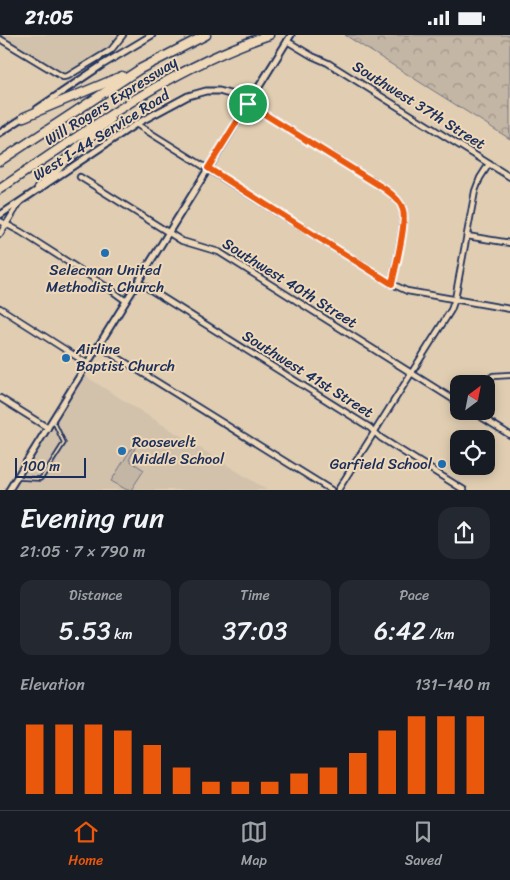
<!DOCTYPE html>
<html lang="en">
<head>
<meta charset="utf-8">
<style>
	:root { --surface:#171b24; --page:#242831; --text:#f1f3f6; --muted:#9ea1a6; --line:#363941; --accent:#ea580c }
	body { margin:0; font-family:Sriracha,sans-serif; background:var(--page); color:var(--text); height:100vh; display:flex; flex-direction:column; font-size:19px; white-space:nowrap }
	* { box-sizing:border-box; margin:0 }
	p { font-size:16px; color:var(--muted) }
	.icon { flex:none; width:28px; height:28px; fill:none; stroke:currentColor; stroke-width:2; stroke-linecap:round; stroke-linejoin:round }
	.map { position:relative; height:455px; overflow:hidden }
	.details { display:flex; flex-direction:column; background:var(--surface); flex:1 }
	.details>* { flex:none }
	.needle { width:32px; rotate:32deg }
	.tools { position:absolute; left:450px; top:340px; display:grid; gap:10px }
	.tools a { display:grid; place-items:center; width:45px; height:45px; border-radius:10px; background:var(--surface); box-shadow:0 2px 12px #0003; font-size:25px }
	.scale { position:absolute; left:15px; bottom:12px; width:71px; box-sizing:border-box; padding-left:5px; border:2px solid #1b2f5e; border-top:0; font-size:14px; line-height:18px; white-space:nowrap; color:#1b2f5e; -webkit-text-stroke:4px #eed8b7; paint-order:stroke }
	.pin { position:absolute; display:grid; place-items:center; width:42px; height:42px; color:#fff; margin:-21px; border:2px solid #fff; border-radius:50%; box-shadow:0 1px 5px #0007 }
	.round { display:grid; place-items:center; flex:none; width:52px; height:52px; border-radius:15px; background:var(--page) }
	.head { display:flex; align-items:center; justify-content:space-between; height:85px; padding:0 20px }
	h1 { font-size:28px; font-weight:600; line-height:38px }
	.stats { display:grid; grid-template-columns:repeat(3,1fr); gap:8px; height:85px; padding:5px 20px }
	.stats div { display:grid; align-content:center; border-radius:12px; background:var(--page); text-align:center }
	.stats b { font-size:25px; font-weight:600 }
	.stats small { font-size:14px; font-weight:400 }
	.stats p { font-size:14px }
	.chart { height:140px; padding:10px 20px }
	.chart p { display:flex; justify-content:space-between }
	.chart svg { width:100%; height:90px; margin-top:5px; stroke:var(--accent); stroke-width:6 }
	.status { display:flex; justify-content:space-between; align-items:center; height:35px; padding:0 25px; background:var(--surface); direction:ltr }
	.status svg { height:14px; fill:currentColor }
	.tabs { display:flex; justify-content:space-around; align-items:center; height:70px; border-top:1px solid var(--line); background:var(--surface); font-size:14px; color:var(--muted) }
	.tabs a { display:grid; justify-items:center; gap:2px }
	.tabs .selected { color:var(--accent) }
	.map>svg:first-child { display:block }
	.built { fill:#d2c2ac }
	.green { fill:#c4b6a5; stroke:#707282 }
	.park { fill:url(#park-crowns); stroke:#707282 }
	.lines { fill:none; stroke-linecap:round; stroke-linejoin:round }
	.service-casing { stroke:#1b2f5e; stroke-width:5.5 }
	.minor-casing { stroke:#1b2f5e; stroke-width:8 }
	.tertiary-casing { stroke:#1b2f5e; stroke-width:9 }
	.motorway-casing { stroke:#1b2f5e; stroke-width:11 }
	.service { stroke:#eed8b7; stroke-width:2 }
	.minor { stroke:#eed8b7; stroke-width:4.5 }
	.tertiary { stroke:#eed8b7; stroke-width:5 }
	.motorway { stroke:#eed8b7; stroke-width:8 }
	.route-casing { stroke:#fff; stroke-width:10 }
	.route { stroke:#ea580c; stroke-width:6 }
	.poi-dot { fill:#1f6fb2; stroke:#eed8b7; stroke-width:2 }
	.labels { text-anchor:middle; stroke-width:4; stroke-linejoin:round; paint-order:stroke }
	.street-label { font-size:15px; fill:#1b2f5e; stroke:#eed8b7 }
	.poi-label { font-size:15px; fill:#1b2f5e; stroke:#eed8b7; text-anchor:start }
</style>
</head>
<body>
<div class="status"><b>21:05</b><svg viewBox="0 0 49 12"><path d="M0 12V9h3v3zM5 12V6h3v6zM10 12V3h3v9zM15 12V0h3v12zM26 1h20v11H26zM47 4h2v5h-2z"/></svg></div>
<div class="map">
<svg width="510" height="455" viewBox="0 0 510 455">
	<defs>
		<pattern id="park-crowns" width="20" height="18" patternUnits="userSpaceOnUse" patternTransform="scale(1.25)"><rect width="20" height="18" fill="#c4b6a5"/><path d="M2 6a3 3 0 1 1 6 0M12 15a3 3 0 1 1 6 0" fill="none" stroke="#9e948a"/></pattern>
	</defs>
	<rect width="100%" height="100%" fill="#e1ceb2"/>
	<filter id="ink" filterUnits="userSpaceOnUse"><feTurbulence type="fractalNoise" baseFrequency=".02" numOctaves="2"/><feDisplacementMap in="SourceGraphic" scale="10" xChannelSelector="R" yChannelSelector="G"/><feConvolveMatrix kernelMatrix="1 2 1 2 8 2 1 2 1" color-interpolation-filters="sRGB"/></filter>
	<g filter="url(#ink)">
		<!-- built -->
		<g class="built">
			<path d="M0,0H120L111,12L62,39Z"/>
			<path d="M85,341L112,358L267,455H16V452Z"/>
		</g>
		<!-- green -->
		<path class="green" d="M133,411L135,413L129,425L144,435L131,455H127L111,446Z"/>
		<!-- park -->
		<path class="park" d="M345,0H510V104Z"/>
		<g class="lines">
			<defs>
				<path id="service" d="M19,443L40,444L43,441L64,408L54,387"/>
				<g id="minor">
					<path d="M0,4L63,42L68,41L111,15L123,0"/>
					<path d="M287,6L312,21L328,28L510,142"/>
					<path d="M248,69L385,154C392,159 401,166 403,175C407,188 394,233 392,249"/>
					<path d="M136,89L392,249L407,256L510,274"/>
					<path d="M80,142L182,206L219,217L459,368"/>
					<path d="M0,186L21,197L107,252L126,266"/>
					<path d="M0,199L20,167"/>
					<path d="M467,201L510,208"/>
					<path d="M138,247L369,392L381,403L464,455"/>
					<path d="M0,273L88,329"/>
					<path d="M99,311L331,455"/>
					<path d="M482,349L493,341L510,340"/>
					<path d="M0,363L48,393"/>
					<path d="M472,376L510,400"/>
					<path d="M338,455L451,275L455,264L475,156L480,143L489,129"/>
				</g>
				<g id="tertiary">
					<path d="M37,74L102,30L152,0"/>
					<path d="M0,98L26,81"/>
					<path d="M0,180L136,89L188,61L206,56H219L233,60L248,69"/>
					<path d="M9,455L291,0"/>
				</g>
				<g id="motorway">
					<path d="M24,82L122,41"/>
					<path d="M0,126L140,34L206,0"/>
					<path d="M39,153L77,113L110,85"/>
					<path d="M0,154C86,96 170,33 269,0"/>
				</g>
			</defs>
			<!-- service casing -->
			<use href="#service" class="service-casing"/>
			<!-- minor casing -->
			<use href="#minor" class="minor-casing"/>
			<!-- tertiary casing -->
			<use href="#tertiary" class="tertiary-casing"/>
			<!-- motorway casing -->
			<use href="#motorway" class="motorway-casing"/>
			<!-- service -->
			<use href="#service" class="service"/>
			<!-- minor -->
			<use href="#minor" class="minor"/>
			<!-- tertiary -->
			<use href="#tertiary" class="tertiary"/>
			<!-- motorway -->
			<use href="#motorway" class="motorway"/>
		</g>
	</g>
	<g class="lines" filter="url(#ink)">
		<defs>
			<path id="route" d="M248,69L385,154C392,159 401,166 403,175C407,188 395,234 392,249L208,133Z"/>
		</defs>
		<!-- route casing -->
		<use href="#route" class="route-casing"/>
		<!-- route -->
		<use href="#route" class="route"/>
	</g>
	<!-- markers -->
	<g class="poi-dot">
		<circle cx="105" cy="218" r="5"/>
		<circle cx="66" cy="323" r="5"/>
		<circle cx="122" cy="416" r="5"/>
		<circle cx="442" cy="429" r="5"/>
	</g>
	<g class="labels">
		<!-- street labels -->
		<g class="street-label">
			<text transform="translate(111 66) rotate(-32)" y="5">Will Rogers Expressway</text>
			<text transform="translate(419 70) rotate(32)" y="5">Southwest 37th Street</text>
			<text transform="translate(101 100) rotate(-32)" y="5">West I-44 Service Road</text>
			<text transform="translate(290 248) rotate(32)" y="5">Southwest 40th Street</text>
			<text transform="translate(308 339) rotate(32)" y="5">Southwest 41st Street</text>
		</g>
		<!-- poi labels -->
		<g class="poi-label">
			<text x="105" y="240" text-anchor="middle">Selecman United<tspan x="105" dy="17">Methodist Church</tspan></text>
			<text x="76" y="319">Airline<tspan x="76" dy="17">Baptist Church</tspan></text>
			<text x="132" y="412">Roosevelt<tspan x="132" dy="17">Middle School</tspan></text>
			<text x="432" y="434" text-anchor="end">Garfield School</text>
		</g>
	</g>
</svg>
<div class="tools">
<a><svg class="needle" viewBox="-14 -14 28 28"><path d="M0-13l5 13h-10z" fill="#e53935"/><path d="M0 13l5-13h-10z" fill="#9ea1a6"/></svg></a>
<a><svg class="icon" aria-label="locate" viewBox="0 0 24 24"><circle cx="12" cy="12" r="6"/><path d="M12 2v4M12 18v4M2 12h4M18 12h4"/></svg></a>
</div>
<div class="scale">100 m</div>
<div class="pin" style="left:248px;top:69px;background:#1e9e55"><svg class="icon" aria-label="arrive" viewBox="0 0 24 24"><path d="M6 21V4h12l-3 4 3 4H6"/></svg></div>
</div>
<section class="details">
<div class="head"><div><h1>Evening run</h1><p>21:05 · 7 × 790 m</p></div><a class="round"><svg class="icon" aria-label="share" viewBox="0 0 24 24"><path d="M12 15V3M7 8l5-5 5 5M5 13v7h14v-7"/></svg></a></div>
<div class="stats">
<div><p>Distance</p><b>5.53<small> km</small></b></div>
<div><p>Time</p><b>37:03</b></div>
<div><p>Pace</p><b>6:42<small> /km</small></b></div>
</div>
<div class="chart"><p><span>Elevation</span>131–140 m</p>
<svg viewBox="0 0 160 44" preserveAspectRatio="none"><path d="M5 44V10M15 44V10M25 44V10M35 44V13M45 44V20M55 44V31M65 44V38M75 44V38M85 44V38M95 44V34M105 44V31M115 44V24M125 44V13M135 44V6M145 44V6M155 44V6"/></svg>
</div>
</section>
<nav class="tabs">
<a class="selected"><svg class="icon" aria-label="home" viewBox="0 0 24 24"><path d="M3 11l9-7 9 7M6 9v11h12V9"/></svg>Home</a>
<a><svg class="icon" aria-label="map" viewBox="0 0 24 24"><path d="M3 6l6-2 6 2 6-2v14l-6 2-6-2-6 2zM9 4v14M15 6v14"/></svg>Map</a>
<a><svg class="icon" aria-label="saved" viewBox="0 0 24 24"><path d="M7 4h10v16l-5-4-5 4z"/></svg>Saved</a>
</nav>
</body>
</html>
